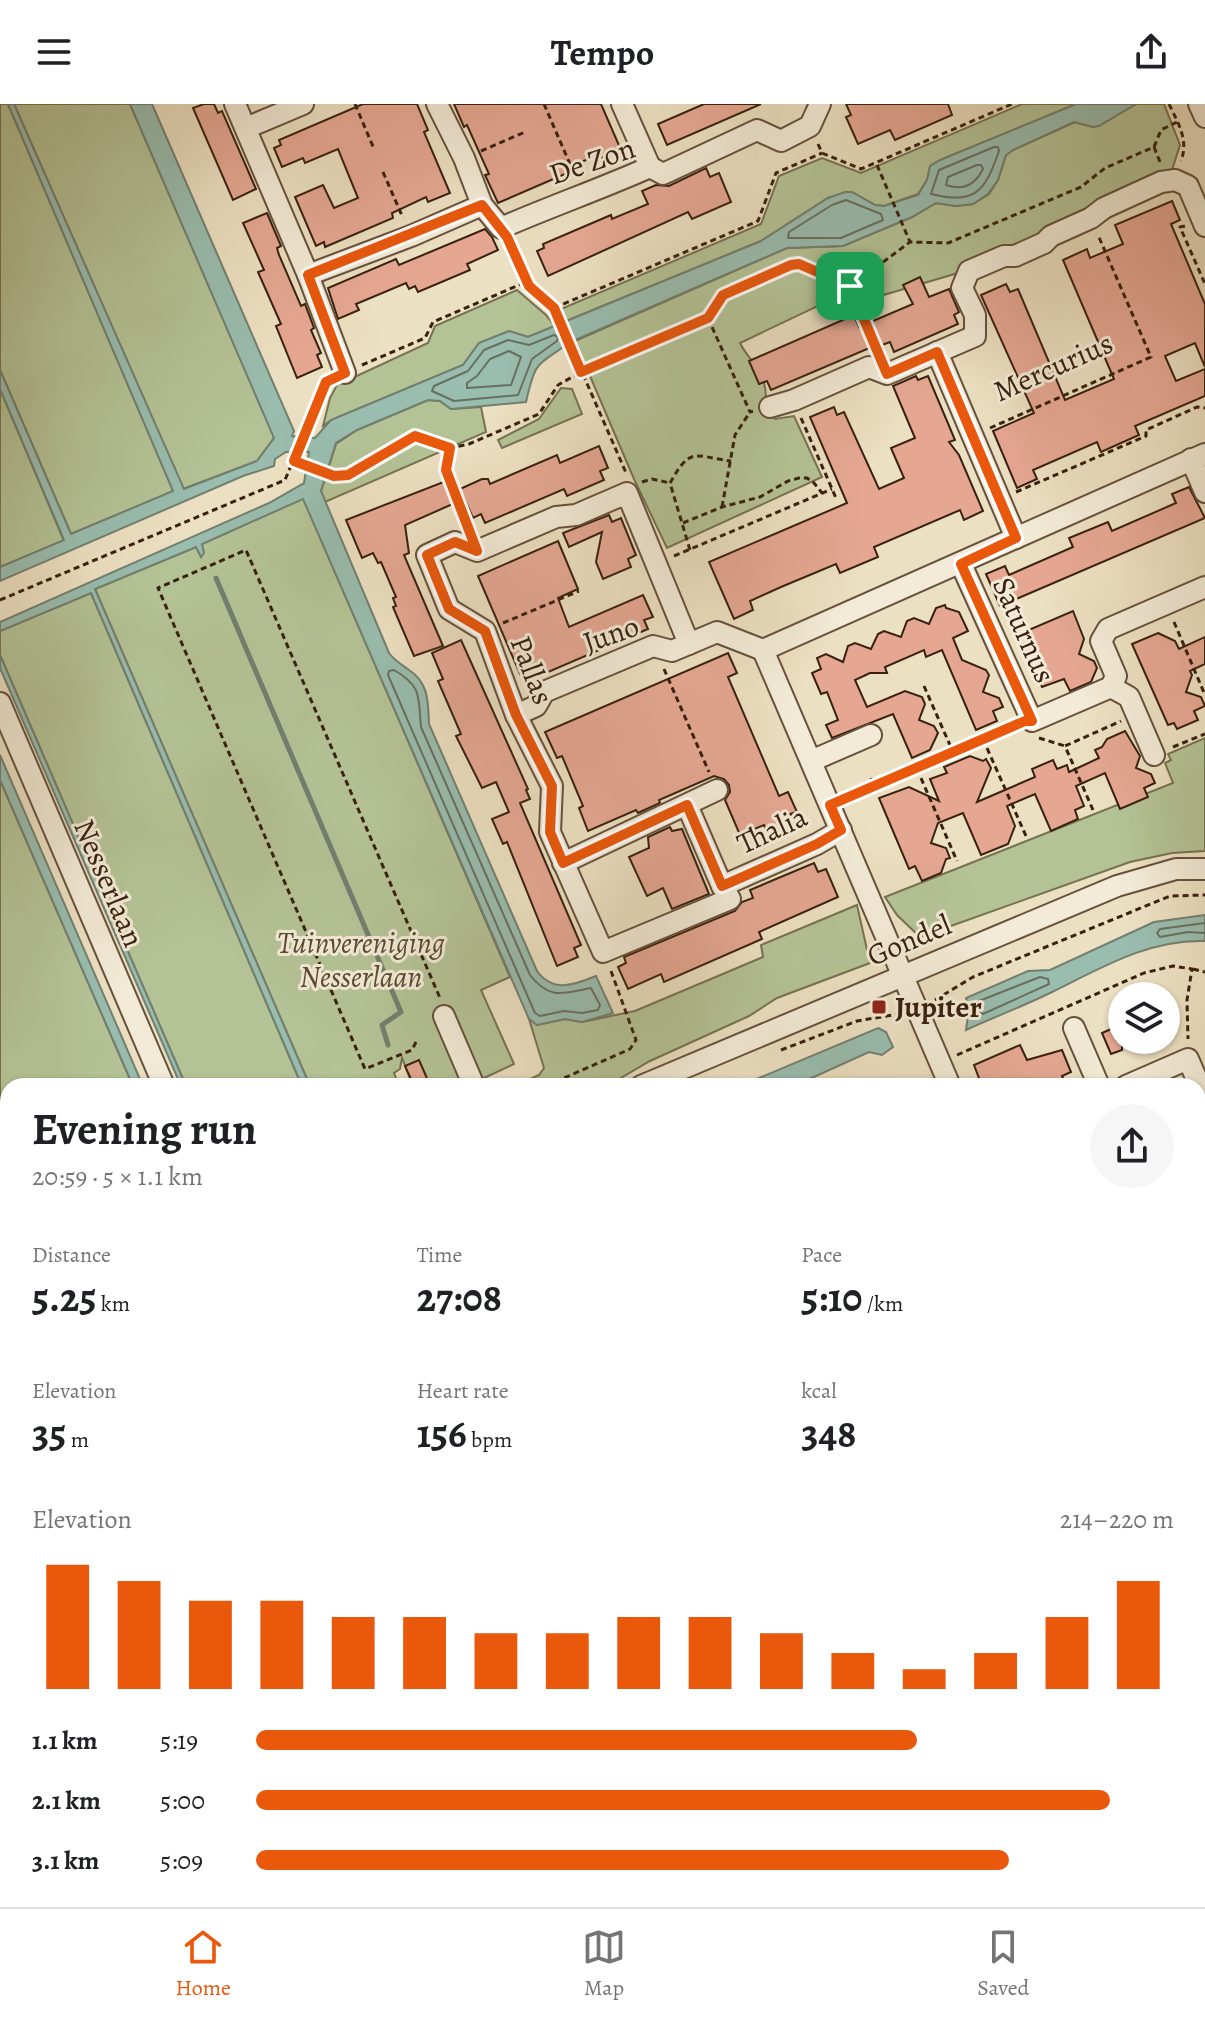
<!DOCTYPE html>
<html lang="en">
<head>
<meta charset="utf-8">
<style>
	:root { --surface:#fff; --page:#f6f6f6; --text:#202124; --muted:#757577; --line:#e0e0e0; --accent:#ea580c }
	body { margin:0; font-family:Alegreya,serif; background:var(--page); color:var(--text); height:100vh; display:flex; flex-direction:column; font-size:30px; white-space:nowrap }
	* { box-sizing:border-box; margin:0 }
	p { font-size:26px; color:var(--muted) }
	.icon { flex:none; width:44px; height:44px; fill:none; stroke:currentColor; stroke-width:2; stroke-linecap:round; stroke-linejoin:round }
	.map { position:relative; flex:1; overflow:hidden }
	.sheet { position:absolute; left:0px; top:974px; width:1206px; height:830px; display:flex; flex-direction:column; background:var(--surface); border-radius:24px 24px 0 0; box-shadow:0 2px 6px #0004 }
	.sheet>* { flex:none }
	.buttons { position:absolute; left:1108px; top:878px; display:grid; gap:16px }
	.buttons a { display:grid; place-items:center; width:72px; height:72px; border-radius:50%; background:var(--surface); box-shadow:0 2px 6px #0004; font-size:40px }
	.pin { position:absolute; display:grid; place-items:center; width:68px; height:68px; color:#fff; margin:-34px; border-radius:16px; box-shadow:0 4px 12px #0006 }
	.round { display:grid; place-items:center; flex:none; width:84px; height:84px; border-radius:42px; background:var(--page) }
	.summary { display:flex; align-items:center; justify-content:space-between; height:136px; padding:0 32px }
	h1 { font-size:44px; font-weight:700; line-height:60px }
	.stats { display:grid; grid-template-columns:repeat(3,1fr); gap:12px; height:136px; padding:8px 32px }
	.stats div { display:grid; align-content:center }
	.stats b { font-size:40px; font-weight:700 }
	.stats small { font-size:22px; font-weight:400 }
	.stats p { font-size:22px }
	.chart { height:224px; padding:16px 32px }
	.chart p { display:flex; justify-content:space-between }
	.chart svg { width:100%; height:144px; margin-top:8px; stroke:var(--accent); stroke-width:6 }
	ul { padding:0 32px; list-style:none; font-size:26px }
	li { display:grid; grid-template-columns:128px 96px 1fr; align-items:center; height:60px }
	li i { height:20px; border-radius:10px; background:var(--accent) }
	header { display:flex; justify-content:space-between; align-items:center; height:104px; padding:0 32px; background:var(--surface); font-size:36px; font-weight:700 }
	.tabs { display:flex; justify-content:space-around; align-items:center; height:112px; border-top:2px solid var(--line); background:var(--surface); font-size:22px; color:var(--muted) }
	.tabs a { display:grid; justify-items:center; gap:4px }
	.tabs .active { color:var(--accent) }
	.map>svg:first-child { display:block }
	.green { fill:#b4c396; stroke:#767252; stroke-width:2 }
	.water { fill:#99bdaf; stroke:#737f6f; stroke-width:2 }
	.lines { fill:none; stroke-linecap:round; stroke-linejoin:round }
	.shore { stroke:#696f5f; stroke-width:2 }
	.stream { stroke:#737f6f; stroke-width:5 }
	.building { fill:#e5a792; stroke:#39210f; stroke-width:2 }
	.minor-casing { stroke:#66513c; stroke-width:24 }
	.path { stroke:#39210f; stroke-width:3; stroke-dasharray:6 4; stroke-linecap:butt }
	.minor { stroke:#f3ebd7; stroke-width:20 }
	.route-casing { stroke:#fff; stroke-width:16 }
	.route { stroke:#ea580c; stroke-width:10 }
	.poi-dot { fill:#8f2418; stroke:#f3ebd7; stroke-width:3 }
	.labels { text-anchor:middle; stroke-width:6; stroke-linejoin:round; paint-order:stroke }
	.street-label { font-size:30px; fill:#39210f; stroke:#f3ebd7 }
	.park-label { font-size:30px; font-style:italic; fill:#584a31; stroke:#f3ebd7 }
	.poi-label { font-size:30px; font-weight:bold; fill:#39210f; stroke:#f3ebd7; text-anchor:start }
</style>
</head>
<body>
<header><svg class="icon" aria-label="menu" viewBox="0 0 24 24"><path d="M4 6h16M4 12h16M4 18h16"/></svg>Tempo<svg class="icon" aria-label="share" viewBox="0 0 24 24"><path d="M12 15V3M7 8l5-5 5 5M5 13v7h14v-7"/></svg></header>
<div class="map">
<svg width="1205" height="1803" viewBox="0 0 1205 1803">
	<rect width="100%" height="100%" fill="#ece0c2"/>
	<filter id="stains"><feTurbulence type="fractalNoise" baseFrequency=".0025" numOctaves="4"/><feColorMatrix values="0 0 0 0 .2 0 0 0 0 .09 0 0 0 0 .02 0 0 0 .5 -.17"/></filter>
	<radialGradient id="worn" r=".72"><stop offset=".6" stop-color="#630" stop-opacity="0"/><stop offset="1" stop-color="#630" stop-opacity=".3"/></radialGradient>
	<!-- green -->
	<g class="green">
		<path d="M0,0H8L174,387L71,430L0,266Z"/>
		<path d="M14,0H130L270,322L274,334L257,357L183,385Z"/>
		<path d="M1022,0H1076L931,62L927,76L918,90L884,102L875,101L852,88L828,94L761,137L566,217L561,205L761,120L779,72L822,54L861,69Z"/>
		<path d="M1136,0H1164L1180,41L1172,66L1085,111L958,169L853,200L847,188L740,239C746,252 761,265 764,279C769,296 761,300 775,315L794,312L822,373L667,444L634,375L575,237L787,144L843,142L912,113L936,99L956,102L973,100L989,90L998,76L1006,51L1013,46L1075,18L1093,23Z"/>
		<path d="M517,186L546,211L555,222L528,233L509,227L479,239L463,261L331,316L323,322L330,294L337,281L428,239L435,222Z"/>
		<path d="M561,284L572,285L582,310L502,344L498,336L539,315Z"/>
		<path d="M0,285L64,437L0,463Z"/>
		<path d="M428,296L440,297L451,305L481,303L486,328L325,398L321,387L336,340L357,326Z"/>
		<path d="M303,394L510,873L481,886L514,960L467,982H413L402,954L400,965L394,969L399,982H310L95,485L196,443L201,452L202,440Z"/>
		<path d="M91,489L302,982H186L0,551V527Z"/>
		<path d="M1205,634V747L1172,749L1130,758L920,833L897,811L885,793L1173,679L1165,659L1171,656L1168,650Z"/>
		<path d="M0,676L133,982H8V1789L0,1771Z"/>
		<path d="M857,801L870,859L777,894L749,912L650,957L607,982H515L539,971L544,964L529,915L537,921L565,915L582,918L635,907L763,853L761,841Z"/>
		<path d="M11,1796H482L484,1803H14Z"/>
		<path d="M536,1796H653L656,1803H539Z"/>
		<path d="M663,1796H779L782,1803H666Z"/>
	</g>
	<!-- water -->
	<g class="water">
		<path d="M8,0H14L184,385L257,357L274,334L130,0H152L294,327L292,332L315,334L331,316L463,261L479,239L509,227L528,233L761,137L828,94L845,88H852L875,101L884,102L918,91L927,76L930,62L940,56L1076,0H1136L1099,22L1093,23L1074,18L1013,46L1006,51L998,76L988,90L973,100L956,102L936,99L912,113L843,142L787,144L570,238C537,263 536,254 526,298L451,305L440,297L428,296L357,326L336,339L321,387L389,549C395,557 401,560 409,566C429,579 428,598 429,620L537,867C553,889 574,881 596,872L613,909L582,918L565,915L537,921L529,915L303,395L202,440L204,449L201,453L196,443L95,485L310,982H302L91,489L0,527V518L269,399L304,379L309,348H286L275,355L274,362L243,372L0,477V463L64,436L0,285V266L71,430L173,387Z"/>
		<path d="M0,551L186,982H181L0,564Z"/>
		<path d="M0,651L143,982H133L0,676Z"/>
		<path d="M1205,811V837C1149,835 1101,864 1052,888C1024,902 994,913 966,926L969,904L966,894L1028,867L1050,866L1154,818Z"/>
		<path d="M878,924L886,928L893,943L882,951L869,948L794,982H740Z"/>
	</g>
	<g class="lines">
		<!-- shore -->
		<g class="shore">
			<path d="M994,43H998L999,47C985,87 976,101 931,90L939,66Z"/>
			<path d="M977,61H981L983,65C975,81 963,87 946,81L948,73Z"/>
			<path d="M846,96L881,110L883,116L841,134H788L789,128L832,101Z"/>
			<path d="M554,231L558,233L557,237L532,255L518,291L454,297L432,287L434,282L468,267L484,246L508,236L529,241Z"/>
			<path d="M509,247L521,253L511,281L467,284V279L477,272L490,255Z"/>
			<path d="M394,566C423,583 418,593 421,623L530,871C550,897 565,889 591,884L600,901L598,906L582,909L564,907L540,912L535,909L388,571L389,567Z"/>
			<path d="M1205,819L1160,825L1157,829L1160,833L1188,828L1205,829"/>
			<path d="M1040,873L1048,875L1049,880L983,910L978,908L979,897Z"/>
		</g>
		<!-- stream -->
		<path class="stream" d="M216,474L401,908L382,921L388,941"/>
	</g>
	<!-- building -->
	<g class="building">
		<path d="M204,0H214L218,9L222,7L256,85L233,96L193,4Z"/>
		<path d="M363,0H417L428,26L424,28L450,89L428,98L426,93L392,109L393,114L325,143L324,138L316,142L295,93L323,81L334,104L358,94L338,45L305,59L303,54L282,63L274,44L281,41L279,36Z"/>
		<path d="M454,0H601L621,46L597,56L595,52L570,63L572,67L498,99L485,71L489,70L467,21L464,23Z"/>
		<path d="M704,0H761L667,41L658,20Z"/>
		<path d="M846,0H948L952,11L895,36L890,26L858,40L846,13L851,11Z"/>
		<path d="M706,64L710,73L719,69L731,98L692,115L688,108L548,172L537,147L544,144L543,140L611,111L612,115L648,100L642,87L656,81L669,82Z"/>
		<path d="M1172,97L1180,116L1171,120L1205,200V263L1195,239L1165,252L1176,277L1205,265V292L1135,322L1139,331L1101,348L1097,338L1033,366L1037,375L1017,384L993,327L1034,309L981,191L1006,180L1010,188L1018,185L1065,296L1114,275L1063,156L1087,145L1090,154L1123,140L1115,121Z"/>
		<path d="M267,109L281,142L277,144L279,151L301,202L305,200L314,224L311,226L321,249L317,251L322,263L297,274L276,222L281,220L258,168L264,166L243,119Z"/>
		<path d="M485,125L492,133L498,146L467,160L470,166L418,188L415,182L409,185L406,179L356,200L359,206L338,215L328,184L396,155L399,161Z"/>
		<path d="M920,173L929,193L949,185L959,208L954,211L958,220L894,248L890,238L882,241L881,239L771,286L767,277L759,280L749,257L854,211L859,223L913,200L903,181Z"/>
		<path d="M916,272L918,276L928,272L955,336L949,338L959,351L983,407L964,416L960,406L874,443L878,453L840,469L836,460L781,483L750,497L753,506L734,515L709,458L847,399L810,313L834,303L837,311L844,308L879,385L904,374L891,344L915,334L893,282Z"/>
		<path d="M599,342L608,364L600,367L604,376L567,392L564,385L485,419L481,410L473,414L460,385L482,375H488L490,380L557,351L560,359Z"/>
		<path d="M446,377L455,399L405,421L409,449L404,451L443,542L414,552L393,503L396,502L393,494L396,493L381,458L378,459L373,449L362,454L346,416Z"/>
		<path d="M1189,383L1205,414L1000,502L986,470L1005,462L1009,471L1073,443L1069,434L1108,418L1112,427L1176,399L1172,390Z"/>
		<path d="M609,411L612,418L621,414L636,451L628,455L631,463L603,475L596,458L602,428L569,443L563,429Z"/>
		<path d="M558,437L578,485L558,494L569,523L643,491L653,513L644,516L648,525L532,575L529,566L520,570L478,472Z"/>
		<path d="M945,501L946,504L959,508L968,527L953,534L962,556L986,566L989,571L983,588L999,594L1003,603L993,607L997,617L976,626L942,546L926,553L924,546L885,563L887,569H870L855,576L867,603L905,587L922,593L925,600L919,616L934,622L938,629L930,646L912,654L893,610L832,634L826,621L838,616L827,588L821,590L812,569L821,565L817,554L826,550L843,558L848,542L855,539L871,545L878,530L884,527L901,533L907,517L914,514L929,520L936,504Z"/>
		<path d="M1073,507L1084,535L1079,550L1094,557L1097,564L1091,578L1070,587L1064,575L1042,583L1023,540L1028,538L1024,528Z"/>
		<path d="M1158,529L1175,537L1179,545L1205,533V560L1190,567L1192,571L1186,588L1201,593L1205,602L1194,607L1198,616L1177,625L1174,619L1168,621L1132,540Z"/>
		<path d="M461,536L528,685L526,686L530,695L520,699L581,841L574,844L578,853L557,862L507,738L503,740L492,715L509,708L496,678L482,684L456,632L461,630L438,577L443,575L432,549Z"/>
		<path d="M728,549L737,569L728,573L779,692L788,688L797,708L790,710L794,718L768,729L764,721L740,731L725,696L730,688L729,681L724,675L714,672L659,696L660,699L638,709L636,706L588,727L579,704L583,702L562,652L557,654L545,628Z"/>
		<path d="M1125,627L1140,652L1136,664L1151,670L1155,679L1144,684L1148,693L1120,705L1105,669L1076,682L1084,702L1075,706L1078,715L1051,727L1035,690L1007,702L1015,722L1008,740L981,751L963,709L938,719L931,739L946,744L950,754L946,755L941,769L922,777L915,762L909,765L879,694L909,683L939,697L930,675L947,669L944,663L970,652L983,657L986,655L991,664L977,698L1035,673L1032,665L1053,656L1057,665L1067,661L1069,668L1099,654L1095,646L1102,643L1107,635Z"/>
		<path d="M670,723L672,727L682,725L709,790L672,805L663,784L647,792L629,753L649,744L648,733Z"/>
		<path d="M814,759L818,768L826,765L838,793L759,828L762,835L664,878L661,870L628,885L618,863L626,859L624,853L735,807L742,798L753,794L750,786Z"/>
		<path d="M1122,920V946L1111,950L1102,929Z"/>
		<path d="M1020,941L1027,956L1062,946L1071,968L1062,972L1067,982H982L974,961Z"/>
		<path d="M419,956L426,972L430,982H414L405,962Z"/>
	</g>
	<g class="lines">
		<defs>
			<g id="minor">
				<path d="M235,0L308,171L345,269"/>
				<path d="M437,0L464,54L482,101"/>
				<path d="M622,0L650,63"/>
				<path d="M1199,0L1205,13"/>
				<path d="M246,24L303,0"/>
				<path d="M308,171L411,132L482,101L501,124C551,102 601,85 650,63L663,70L757,26L781,37L810,22L820,0"/>
				<path d="M937,248L1016,434"/>
				<path d="M770,303L794,296L869,263L887,270L975,232V211L962,184L969,167L1004,152H1015L1044,139L1051,132L1091,114L1104,104L1161,78L1175,76L1188,82L1205,122"/>
				<path d="M1191,355L1205,388"/>
				<path d="M961,460L1032,617L1111,583L1116,572L1101,537L1108,525L1205,483"/>
				<path d="M689,540L627,389L576,411L556,413L477,447L455,438L427,451L449,505L485,527L516,611L552,682L550,728L603,848L730,795L722,782"/>
				<path d="M763,546L950,982"/>
				<path d="M1111,583L1129,593L1154,651"/>
				<path d="M0,599L164,982"/>
				<path d="M516,611L536,602L544,588L653,542L672,547L717,528L763,546L1205,350"/>
				<path d="M811,657L871,631"/>
				<path d="M687,701L722,782L817,740L841,726"/>
				<path d="M563,759L717,686"/>
				<path d="M444,912L474,982"/>
				<path d="M1074,924L1099,982"/>
				<path d="M641,982L1117,782L1176,765H1205"/>
				<path d="M1126,982L1188,955L1205,994"/>
				<path d="M1198,1208L1205,1205"/>
				<path d="M1198,1458L1205,1455"/>
				<path d="M1198,1478L1205,1495"/>
				<path d="M1198,1633L1205,1630"/>
				<path d="M515,1796L518,1803"/>
				<path d="M818,1796L821,1803"/>
				<path d="M953,1796L956,1803"/>
				<path d="M1106,1796L1110,1803"/>
			</g>
		</defs>
		<!-- minor casing -->
		<use href="#minor" class="minor-casing"/>
		<!-- path -->
		<g class="path">
			<path d="M355,0L374,45"/>
			<path d="M544,0L576,74"/>
			<path d="M1169,0C1178,19 1189,36 1181,57"/>
			<path d="M818,40L822,49L861,65L1012,0"/>
			<path d="M1154,43L1160,58"/>
			<path d="M481,47L525,28"/>
			<path d="M877,61L910,138"/>
			<path d="M383,68L403,114"/>
			<path d="M1185,122L1180,123L1205,180"/>
			<path d="M510,142L529,182L554,204L627,371"/>
			<path d="M851,182L910,138L948,139L1081,83L1105,64L1154,43L1161,26L1177,18"/>
			<path d="M554,204L758,117L776,69L822,49"/>
			<path d="M708,214L750,308L754,307"/>
			<path d="M362,261L425,234L433,218L526,178"/>
			<path d="M801,314L836,394"/>
			<path d="M990,324L1151,253L1098,131"/>
			<path d="M450,344L446,366L468,424"/>
			<path d="M294,357L334,372L348,371L415,332L450,344L469,340L539,310L558,281L581,268L708,214L723,191L791,161L799,160L850,182L877,246"/>
			<path d="M642,378L652,375L670,379"/>
			<path d="M1016,388L1146,332V326L1197,303L1205,304"/>
			<path d="M722,403L735,331L750,308"/>
			<path d="M683,419L722,403L760,393L788,377L799,374H807L814,379L822,389"/>
			<path d="M690,446L670,379C691,342 693,352 731,357"/>
			<path d="M674,452L832,385"/>
			<path d="M0,496L285,376L326,278L330,276"/>
			<path d="M1174,518L1205,591"/>
			<path d="M503,519L579,487"/>
			<path d="M664,565L709,668"/>
			<path d="M924,582L953,648"/>
			<path d="M1039,634L1065,642"/>
			<path d="M983,635L1026,732"/>
			<path d="M1173,643L1205,630"/>
			<path d="M917,665L957,757"/>
			<path d="M871,674L874,682"/>
			<path d="M848,694L1013,622"/>
			<path d="M1093,706L1065,642L1121,617"/>
			<path d="M1193,865L1205,868"/>
			<path d="M935,896L973,873L1170,792L1205,791"/>
			<path d="M416,938L412,946L365,965L158,484L246,446L440,894"/>
			<path d="M781,946L857,917L899,910"/>
			<path d="M957,951L1144,869L1173,862L1192,865L1187,896L1188,935"/>
			<path d="M546,982L630,945L636,936L611,867"/>
			<path d="M1198,1367L1205,1362"/>
			<path d="M1198,1785L1205,1801"/>
		</g>
		<!-- minor -->
		<use href="#minor" class="minor"/>
	</g>
	<g class="lines">
		<defs>
			<path id="route" d="M482,101L507,133L529,182L554,204L581,268L708,214L723,191L791,161L799,160L850,182L887,270L937,248L1016,434L961,460L1032,617H1025L830,701L841,726L817,740L722,782L687,701L563,759L550,728L552,682L516,611L485,527L449,505L427,451L455,438L477,447L446,366L450,344L415,332L348,371L334,372L294,357L326,278L345,269L308,171Z"/>
		</defs>
		<!-- route casing -->
		<use href="#route" class="route-casing"/>
		<!-- route -->
		<use href="#route" class="route"/>
	</g>
	<!-- markers -->
	<rect class="poi-dot" x="871" y="895" width="16" height="16" rx="4"/>
	<g class="labels">
		<!-- street labels -->
		<g class="street-label">
			<text transform="translate(592 57) rotate(-19)" y="10">De Zon</text>
			<text transform="translate(1053 263) rotate(-24)" y="10">Mercurius</text>
			<text transform="translate(1024 526) rotate(66)" y="10">Saturnus</text>
			<text transform="translate(611 530) rotate(-19)" y="10">Juno</text>
			<text transform="translate(532 566) rotate(69)" y="10">Pallas</text>
			<text transform="translate(772 726) rotate(-25)" y="10">Thalia</text>
			<text transform="translate(109 779) rotate(67)" y="10">Nesserlaan</text>
			<text transform="translate(909 836) rotate(-23)" y="10">Gondel</text>
		</g>
		<!-- park labels -->
		<g class="park-label">
			<text x="361" y="849">Tuinvereniging<tspan x="361" dy="34">Nesserlaan</tspan></text>
		</g>
		<!-- poi labels -->
		<g class="poi-label">
			<text x="895" y="913">Jupiter</text>
		</g>
	</g>
	<rect width="100%" height="100%" filter="url(#stains)"/>
	<rect width="100%" height="100%" fill="url(#worn)"/>
</svg>
<div class="buttons">
<a><svg class="icon" aria-label="layers" viewBox="0 0 24 24"><path d="M12 4l9 5-9 5-9-5zM3 14l9 5 9-5"/></svg></a>
</div>
<div class="pin" style="left:850px;top:182px;background:#1e9e55"><svg class="icon" aria-label="arrive" viewBox="0 0 24 24"><path d="M6 21V4h12l-3 4 3 4H6"/></svg></div>
<section class="sheet">
<div class="summary"><div><h1>Evening run</h1><p>20:59 · 5 × 1.1 km</p></div><a class="round"><svg class="icon" aria-label="share" viewBox="0 0 24 24"><path d="M12 15V3M7 8l5-5 5 5M5 13v7h14v-7"/></svg></a></div>
<div class="stats">
<div><p>Distance</p><b>5.25<small> km</small></b></div>
<div><p>Time</p><b>27:08</b></div>
<div><p>Pace</p><b>5:10<small> /km</small></b></div>
</div>
<div class="stats">
<div><p>Elevation</p><b>35<small> m</small></b></div>
<div><p>Heart rate</p><b>156<small> bpm</small></b></div>
<div><p>kcal</p><b>348</b></div>
</div>
<div class="chart"><p><span>Elevation</span>214–220 m</p>
<svg viewBox="0 0 160 44" preserveAspectRatio="none"><path d="M5 44V6M15 44V11M25 44V17M35 44V17M45 44V22M55 44V22M65 44V27M75 44V27M85 44V22M95 44V22M105 44V27M115 44V33M125 44V38M135 44V33M145 44V22M155 44V11"/></svg>
</div>
<ul>
<li><b>1.1 km</b>5:19<i style="width:72%"></i></li>
<li><b>2.1 km</b>5:00<i style="width:93%"></i></li>
<li><b>3.1 km</b>5:09<i style="width:82%"></i></li>
</ul>
</section>
</div>
<nav class="tabs">
<a class="active"><svg class="icon" aria-label="home" viewBox="0 0 24 24"><path d="M3 11l9-7 9 7M6 9v11h12V9"/></svg>Home</a>
<a><svg class="icon" aria-label="map" viewBox="0 0 24 24"><path d="M3 6l6-2 6 2 6-2v14l-6 2-6-2-6 2zM9 4v14M15 6v14"/></svg>Map</a>
<a><svg class="icon" aria-label="saved" viewBox="0 0 24 24"><path d="M7 4h10v16l-5-4-5 4z"/></svg>Saved</a>
</nav>
</body>
</html>
